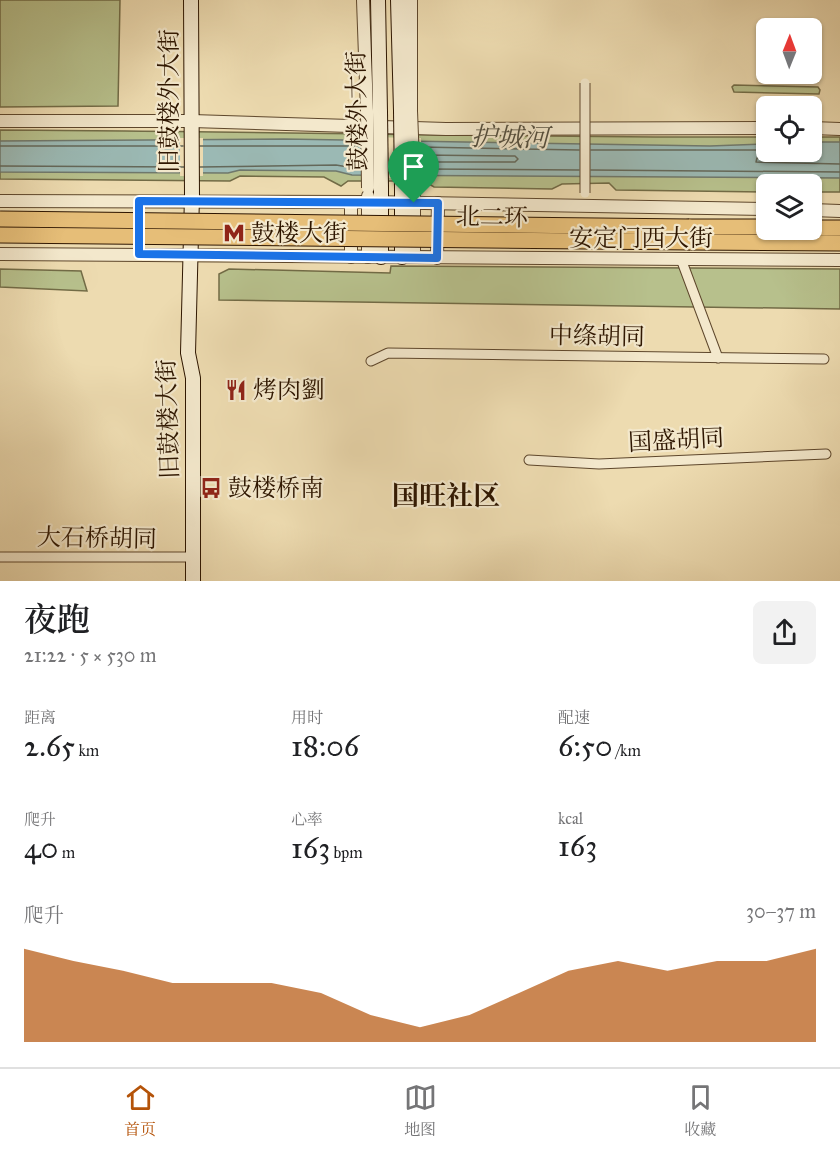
<!DOCTYPE html>
<html lang="zh">
<head>
<meta charset="utf-8">
<style>
	:root { --surface:#fff; --page:#f2f2f2; --text:#202124; --muted:#757577; --line:#e0e0e0; --accent:#b45309 }
	body { margin:0; font-family:"IM FELL Great Primer","Noto Serif SC",serif; background:var(--page); color:var(--text); height:100vh; display:flex; flex-direction:column; font-size:22px; white-space:nowrap }
	* { box-sizing:border-box; margin:0 }
	p { font-size:20px; color:var(--muted) }
	.icon { flex:none; width:33px; height:33px; fill:none; stroke:currentColor; stroke-width:2; stroke-linecap:round; stroke-linejoin:round }
	.map { position:relative; height:581px; overflow:hidden }
	.drawer { display:flex; flex-direction:column; background:var(--surface); flex:1 }
	.drawer>* { flex:none }
	.needle { width:39px; rotate:1deg }
	.tools { position:absolute; left:756px; top:18px; display:grid; gap:12px }
	.tools a { display:grid; place-items:center; width:66px; height:66px; border-radius:9px; background:var(--surface); box-shadow:0 2px 4px #0004; font-size:30px }
	.pin { position:absolute; display:grid; place-items:center; width:51px; height:51px; color:#fff; margin:-62px -26px; border-radius:50% 50% 50% 0; rotate:-45deg; box-shadow:0 0 6px #0007 }
	.pin .icon { rotate:45deg }
	.round { display:grid; place-items:center; flex:none; width:63px; height:63px; border-radius:9px; background:var(--page) }
	.overview { display:flex; align-items:center; justify-content:space-between; height:102px; padding:0 24px }
	h1 { font-size:33px; font-weight:600; line-height:45px }
	.stats { display:grid; grid-template-columns:repeat(3,1fr); gap:9px; height:102px; padding:6px 24px }
	.stats div { display:grid; align-content:center }
	.stats b { font-size:30px; font-weight:600 }
	.stats small { font-size:16px; font-weight:400 }
	.stats p { font-size:16px }
	.chart { height:168px; padding:12px 24px }
	.chart p { display:flex; justify-content:space-between }
	.chart svg { width:100%; height:108px; margin-top:6px; fill:var(--accent); opacity:.7 }
	.dock { display:flex; justify-content:space-around; align-items:center; height:84px; border-top:2px solid var(--line); background:var(--surface); font-size:16px; color:var(--muted) }
	.dock a { display:grid; justify-items:center; gap:3px }
	.dock .current { color:var(--accent) }
	.map>svg:first-child { display:block }
	.green { fill:#b7c08c; stroke:#726b46; stroke-width:1.5 }
	.water { fill:#9bb9b4; stroke:#6f786c; stroke-width:1.5 }
	.pier { fill:#eddbb0 }
	.lines { fill:none; stroke-linecap:round; stroke-linejoin:round }
	.shore { stroke:#64685a; stroke-width:1.5 }
	.minor-casing { stroke:#5e472c; stroke-width:11 }
	.tertiary-casing { stroke:#5e472c; stroke-width:14 }
	.secondary-casing { stroke:#2e1600; stroke-width:16 }
	.trunk-casing { stroke:#2e1600; stroke-width:17 }
	.minor { stroke:#f3e8cc; stroke-width:9 }
	.tertiary { stroke:#f3e8cc; stroke-width:12 }
	.secondary { stroke:#f3e8cc; stroke-width:14 }
	.trunk { stroke:#e6be78; stroke-width:15 }
	.minor-bridge-casing { stroke:#5e472c; stroke-width:11; stroke-linecap:butt }
	.tertiary-bridge-casing { stroke:#5e472c; stroke-width:14; stroke-linecap:butt }
	.secondary-bridge-casing { stroke:#2e1600; stroke-width:16; stroke-linecap:butt }
	.trunk-bridge-casing { stroke:#2e1600; stroke-width:17; stroke-linecap:butt }
	.minor-bridge { stroke:#f3e8cc; stroke-width:9 }
	.tertiary-bridge { stroke:#f3e8cc; stroke-width:12 }
	.secondary-bridge { stroke:#f3e8cc; stroke-width:14 }
	.trunk-bridge { stroke:#e6be78; stroke-width:15 }
	.route-casing { stroke:#fff; stroke-width:12 }
	.route { stroke:#1a73e8; stroke-width:8 }
	.labels { text-anchor:middle; stroke-width:4.5; stroke-linejoin:round; paint-order:stroke }
	.street-label { font-size:24px; fill:#2e1600; stroke:#f3e8cc }
	.poi-label { font-size:24px; fill:#2e1600; stroke:#f3e8cc; text-anchor:start }
	.water-label { font-size:26px; font-style:italic; fill:#544f3f; stroke:#f3e8cc }
	.quarter-label { font-size:27px; font-weight:bold; fill:#2e1600; stroke:#f3e8cc }
</style>
</head>
<body>
<div class="map">
<svg width="840" height="581" viewBox="0 0 840 581">
	<rect width="100%" height="100%" fill="#eddbb0"/>
	<filter id="stains"><feTurbulence type="fractalNoise" baseFrequency=".00333" numOctaves="4"/><feColorMatrix values="0 0 0 0 .2 0 0 0 0 .09 0 0 0 0 .02 0 0 0 .5 -.17"/></filter>
	<radialGradient id="worn" r=".72"><stop offset=".6" stop-color="#630" stop-opacity="0"/><stop offset="1" stop-color="#630" stop-opacity=".3"/></radialGradient>
	<!-- green -->
	<g class="green">
		<path d="M0,0H120L118,106L0,107Z"/>
		<path d="M734,85L818,87L820,90L819,94L734,92L732,87Z"/>
		<path d="M0,130C256,131 511,138 766,137V152H812V137H840V192H812V184H766V192L616,190L609,183L562,184L552,189L434,187L424,181H348L341,186L324,177L240,176L230,181L0,179Z"/>
		<path d="M391,266L840,269V309L219,300V274L229,269L390,273Z"/>
		<path d="M0,269L81,271L87,291L0,287Z"/>
	</g>
	<!-- water -->
	<path class="water" d="M284,139L710,146L766,144V152H812V142H840V178L352,175L336,171L240,170L228,173L0,172V141Z"/>
	<!-- pier -->
	<g class="pier">
		<path d="M361,137L421,138L422,178H362Z"/>
		<rect x="180" y="138" width="23" height="38"/>
	</g>
	<g class="lines">
		<!-- shore -->
		<g class="shore">
			<path d="M0,146H183"/>
			<path d="M200,146H360"/>
			<path d="M420,147L579,150"/>
			<path d="M591,150H766"/>
			<path d="M777,152L769,157L757,158L756,162L840,164"/>
			<path d="M420,155L515,156L518,159L515,162H421"/>
			<path d="M0,166L184,167"/>
			<path d="M200,167L336,165L360,169"/>
			<path d="M421,169L579,170"/>
			<path d="M591,170L840,172"/>
		</g>
		<defs>
			<g id="minor">
				<path d="M681,259L718,358"/>
				<path d="M371,361L388,353L824,359"/>
				<path d="M529,460L599,464L826,454"/>
				<path d="M0,557H193"/>
			</g>
			<g id="tertiary">
				<path d="M363,0L367,112"/>
				<path d="M411,0V111"/>
				<path d="M0,121H192L446,129L766,128"/>
				<path d="M812,128L840,129"/>
				<path d="M0,201L368,202L766,209"/>
				<path d="M812,210L840,211"/>
				<path d="M0,254L840,260"/>
				<path d="M351,257V202"/>
				<path d="M368,257V196"/>
				<path d="M414,257V195"/>
				<path d="M437,258L438,203"/>
			</g>
			<g id="secondary">
				<path d="M191,0L192,196L188,353L193,378V581"/>
				<path d="M378,0L380,112"/>
				<path d="M398,0L401,111"/>
				<path d="M381,257V188"/>
				<path d="M402,257V188"/>
			</g>
			<g id="trunk">
				<path d="M689,227H766"/>
				<path d="M812,228H840"/>
				<path d="M690,242L840,243"/>
			</g>
		</defs>
		<!-- minor casing -->
		<use href="#minor" class="minor-casing"/>
		<!-- tertiary casing -->
		<use href="#tertiary" class="tertiary-casing"/>
		<!-- secondary casing -->
		<use href="#secondary" class="secondary-casing"/>
		<!-- trunk casing -->
		<use href="#trunk" class="trunk-casing"/>
		<!-- minor -->
		<use href="#minor" class="minor"/>
		<!-- tertiary -->
		<use href="#tertiary" class="tertiary"/>
		<!-- secondary -->
		<use href="#secondary" class="secondary"/>
		<!-- trunk -->
		<use href="#trunk" class="trunk"/>
		<defs>
			<path id="minor-bridge" d="M585,193V83"/>
			<g id="tertiary-bridge">
				<path d="M411,111L414,187"/>
				<path d="M367,112L368,188"/>
			</g>
			<g id="secondary-bridge">
				<path d="M401,111L402,188"/>
				<path d="M380,112L381,188"/>
			</g>
			<g id="trunk-bridge">
				<path d="M0,219L689,227"/>
				<path d="M0,235L690,242"/>
			</g>
		</defs>
		<!-- minor-bridge casing -->
		<use href="#minor-bridge" class="minor-bridge-casing"/>
		<!-- tertiary-bridge casing -->
		<use href="#tertiary-bridge" class="tertiary-bridge-casing"/>
		<!-- secondary-bridge casing -->
		<use href="#secondary-bridge" class="secondary-bridge-casing"/>
		<!-- trunk-bridge casing -->
		<use href="#trunk-bridge" class="trunk-bridge-casing"/>
		<!-- minor-bridge -->
		<use href="#minor-bridge" class="minor-bridge"/>
		<!-- tertiary-bridge -->
		<use href="#tertiary-bridge" class="tertiary-bridge"/>
		<!-- secondary-bridge -->
		<use href="#secondary-bridge" class="secondary-bridge"/>
		<!-- trunk-bridge -->
		<use href="#trunk-bridge" class="trunk-bridge"/>
	</g>
	<g class="lines">
		<defs>
			<path id="route" d="M139,201L438,203L437,258L139,254Z"/>
		</defs>
		<!-- route casing -->
		<use href="#route" class="route-casing"/>
		<!-- route -->
		<use href="#route" class="route"/>
	</g>
	<!-- icons -->
	<defs>
		<symbol id="metro-bare" viewBox="-9 -9 18 18"><path d="M-5.5 5V-5H-3L0 0L3-5H5.5V5H3V-.5L0 4L-3-.5V5Z" fill="#8f2418" stroke="#f3e8cc" stroke-width="2.5" paint-order="stroke"/></symbol>
		<symbol id="restaurant-bare" viewBox="-9 -9 18 18"><path d="M-5-6h1v4h1v-4h1v4h1v-4h1v5L-1.5 .5V6h-2V.5L-5-1ZM5-6V6H3V1.5H1.5Q1.5-4 5-6Z" fill="#8f2418" stroke="#f3e8cc" stroke-width="2.5" paint-order="stroke"/></symbol>
		<symbol id="bus-bare" viewBox="-9 -9 18 18"><path d="M-5-6H5V4H4V6H2V4H-2V6H-4V4H-5ZM-3.5-4V0h7V-4ZM-3.5 1.2v1.5H-2V1.2ZM2 1.2v1.5H3.5V1.2Z" fill="#8f2418" stroke="#f3e8cc" stroke-width="2.5" paint-order="stroke"/></symbol>
	</defs>
	<g fill-rule="evenodd">
		<use href="#metro-bare" x="219" y="218" width="30" height="30"/>
		<use href="#restaurant-bare" x="221" y="375" width="30" height="30"/>
		<use href="#bus-bare" x="196" y="473" width="30" height="30"/>
	</g>
	<g class="labels">
		<!-- street labels -->
		<g class="street-label">
			<text transform="translate(169 101) rotate(-90)" y="8">旧鼓楼外大街</text>
			<text transform="translate(357 111) rotate(-91)" y="8">鼓楼外大街</text>
			<text transform="translate(492 217) rotate(1)" y="8">北二环</text>
			<text x="641" y="246">安定门西大街</text>
			<text transform="translate(597 336) rotate(1)" y="8">中绦胡同</text>
			<text transform="translate(168 419) rotate(-92)" y="8">旧鼓楼大街</text>
			<text transform="translate(676 440) rotate(-3)" y="8">国盛胡同</text>
			<text transform="translate(97 538) rotate(1)" y="8">大石桥胡同</text>
		</g>
		<!-- poi labels -->
		<g class="poi-label">
			<text x="251" y="241">鼓楼大街</text>
			<text x="253" y="398">烤肉劉</text>
			<text x="228" y="496">鼓楼桥南</text>
		</g>
		<!-- water labels -->
		<g class="water-label">
			<text transform="translate(510 137) rotate(1)" y="9">护城河</text>
		</g>
		<!-- quarter labels -->
		<g class="quarter-label">
			<text x="446" y="505">国旺社区</text>
		</g>
	</g>
	<rect width="100%" height="100%" filter="url(#stains)"/>
	<rect width="100%" height="100%" fill="url(#worn)"/>
</svg>
<div class="tools">
<a><svg class="needle" viewBox="-14 -14 28 28"><path d="M0-13l5 13h-10z" fill="#e53935"/><path d="M0 13l5-13h-10z" fill="#757577"/></svg></a>
<a><svg class="icon" aria-label="locate" viewBox="0 0 24 24"><circle cx="12" cy="12" r="6"/><path d="M12 2v4M12 18v4M2 12h4M18 12h4"/></svg></a>
<a><svg class="icon" aria-label="layers" viewBox="0 0 24 24"><path d="M12 4l9 5-9 5-9-5zM3 14l9 5 9-5"/></svg></a>
</div>
<div class="pin" style="left:414px;top:203px;background:#1e9e55"><svg class="icon" aria-label="arrive" viewBox="0 0 24 24"><path d="M6 21V4h12l-3 4 3 4H6"/></svg></div>
</div>
<section class="drawer">
<div class="overview"><div><h1>夜跑</h1><p>21:22 · 5 × 530 m</p></div><a class="round"><svg class="icon" aria-label="share" viewBox="0 0 24 24"><path d="M12 15V3M7 8l5-5 5 5M5 13v7h14v-7"/></svg></a></div>
<div class="stats">
<div><p>距离</p><b>2.65<small> km</small></b></div>
<div><p>用时</p><b>18:06</b></div>
<div><p>配速</p><b>6:50<small> /km</small></b></div>
</div>
<div class="stats">
<div><p>爬升</p><b>40<small> m</small></b></div>
<div><p>心率</p><b>163<small> bpm</small></b></div>
<div><p>kcal</p><b>163</b></div>
</div>
<div class="chart"><p><span>爬升</span>30–37 m</p>
<svg viewBox="0 0 160 44" preserveAspectRatio="none"><path d="M0 44V6L10 11L20 15L30 20L40 20L50 20L60 24L70 33L80 38L90 33L100 24L110 15L120 11L130 15L140 11L150 11L160 6V44z"/></svg>
</div>
</section>
<nav class="dock">
<a class="current"><svg class="icon" aria-label="home" viewBox="0 0 24 24"><path d="M3 11l9-7 9 7M6 9v11h12V9"/></svg>首页</a>
<a><svg class="icon" aria-label="map" viewBox="0 0 24 24"><path d="M3 6l6-2 6 2 6-2v14l-6 2-6-2-6 2zM9 4v14M15 6v14"/></svg>地图</a>
<a><svg class="icon" aria-label="saved" viewBox="0 0 24 24"><path d="M7 4h10v16l-5-4-5 4z"/></svg>收藏</a>
</nav>
</body>
</html>
